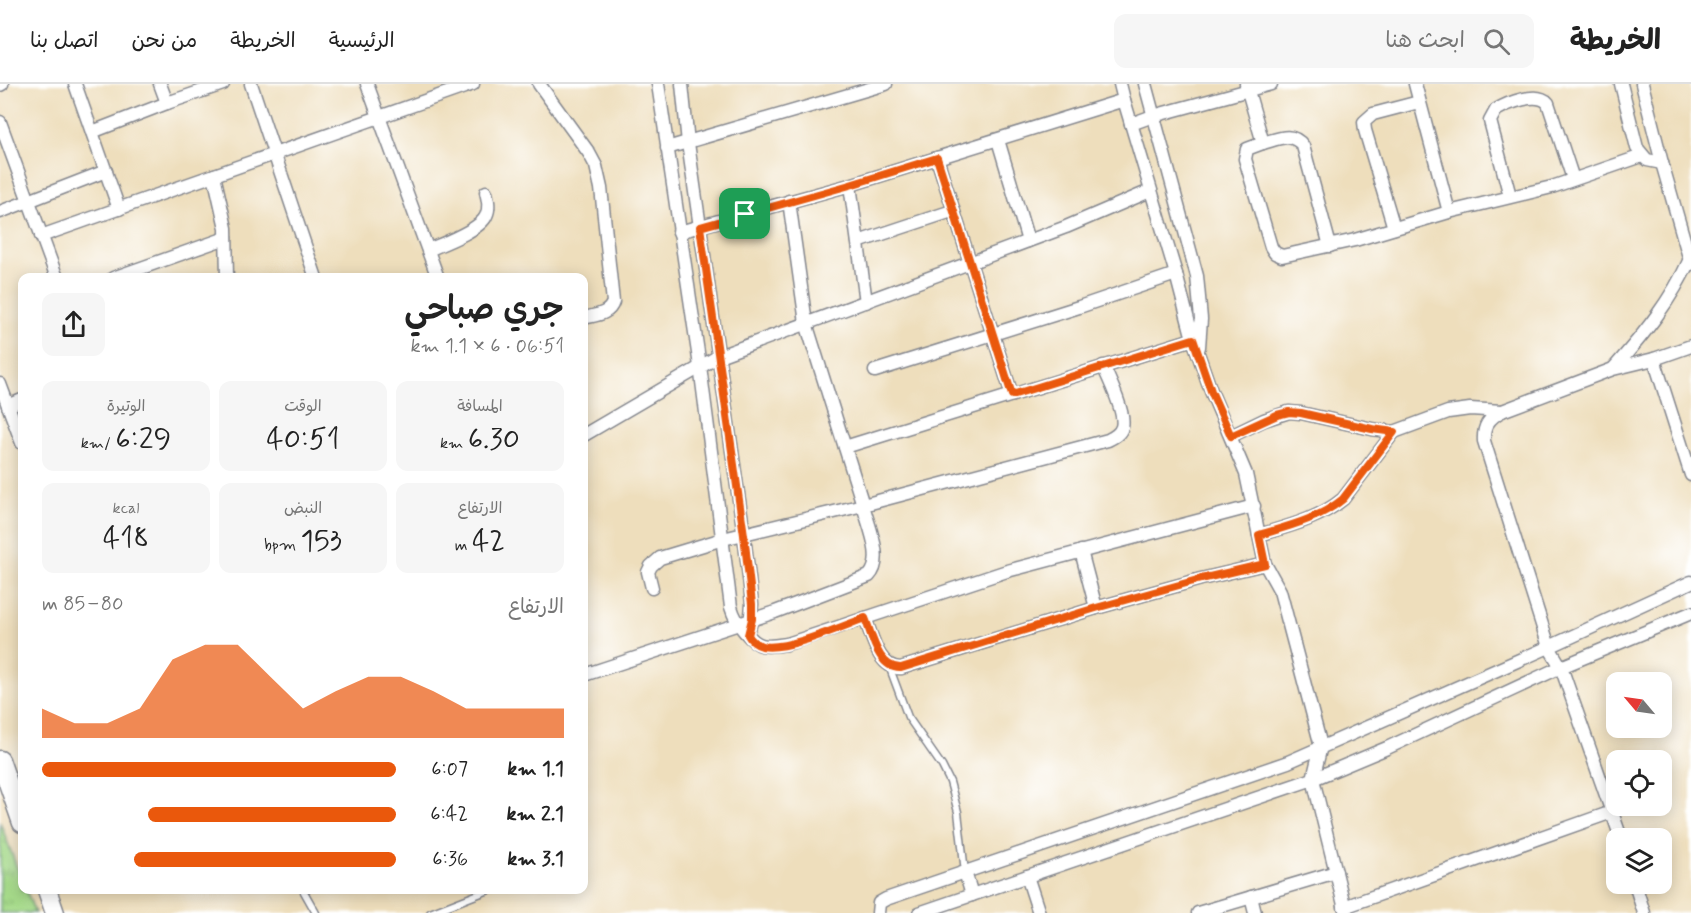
<!DOCTYPE html>
<html lang="ar">
<head>
<meta charset="utf-8">
<style>
	:root { --surface:#fff; --page:#f6f6f6; --text:#222; --muted:#767676; --line:#e0e0e0; --accent:#ea580c }
	body { margin:0; font-family:Mynerve,"Playpen Sans Arabic",sans-serif; background:var(--page); color:var(--text); direction:rtl; height:100vh; display:flex; flex-direction:column; font-size:22px; white-space:nowrap }
	* { box-sizing:border-box; margin:0 }
	p { font-size:20px; color:var(--muted) }
	.icon { flex:none; width:33px; height:33px; fill:none; stroke:currentColor; stroke-width:2; stroke-linecap:round; stroke-linejoin:round }
	.map { position:relative; flex:1; overflow:hidden; direction:ltr }
	.details { position:absolute; left:18px; top:189px; width:570px; height:621px; display:flex; flex-direction:column; background:var(--surface); border-radius:12px; box-shadow:0 3px 15px #0003; direction:rtl }
	.details>* { flex:none }
	.needle { width:39px; rotate:299deg }
	.buttons { position:absolute; left:1606px; top:588px; display:grid; gap:12px }
	.buttons a { display:grid; place-items:center; width:66px; height:66px; border-radius:12px; background:var(--surface); box-shadow:0 3px 15px #0003; font-size:30px }
	.pin { position:absolute; display:grid; place-items:center; width:51px; height:51px; color:#fff; margin:-26px; border-radius:12px; box-shadow:0 3px 9px #0006 }
	.round { display:grid; place-items:center; flex:none; width:63px; height:63px; border-radius:12px; background:var(--page) }
	.head { display:flex; align-items:center; justify-content:space-between; height:102px; padding:0 24px }
	h1 { font-size:33px; font-weight:600; line-height:45px }
	.metrics { display:grid; grid-template-columns:repeat(3,1fr); gap:9px; height:102px; padding:6px 24px }
	.metrics div { display:grid; align-content:center; border-radius:12px; background:var(--page); text-align:center }
	.metrics b { font-size:30px; font-weight:600 }
	.metrics small { font-size:16px; font-weight:400 }
	.metrics p { font-size:16px }
	.chart { height:168px; padding:12px 24px }
	.chart p { display:flex; justify-content:space-between }
	.chart svg { width:100%; height:108px; margin-top:6px; fill:var(--accent); opacity:.7 }
	ul { padding:0 24px; list-style:none; font-size:20px }
	li { display:grid; grid-template-columns:96px 72px 1fr; align-items:center; height:45px }
	li i { height:15px; border-radius:8px; background:var(--accent) }
	header { display:flex; align-items:center; gap:36px; box-sizing:border-box; height:84px; padding:0 30px; background:var(--surface); border-bottom:2px solid var(--line) }
	header strong { font-size:28px }
	nav { display:flex; gap:33px; margin-inline-start:auto; font-size:21px }
	.search { width:420px; height:54px; background:var(--page); display:flex; align-items:center; gap:15px; box-sizing:border-box; padding:0 21px; border-radius:12px; color:var(--muted); font-size:22px }
	.map>svg:first-child { display:block }
	.grass { fill:url(#grass-tufts); stroke:#608474; stroke-width:1.5 }
	.lines { fill:none; stroke-linecap:round; stroke-linejoin:round }
	.lane-casing { stroke:#84868d; stroke-width:9 }
	.street-casing { stroke:#84868d; stroke-width:15 }
	.primary-casing { stroke:#84868d; stroke-width:21 }
	.lane { stroke:#fff; stroke-width:6 }
	.street { stroke:#fff; stroke-width:12 }
	.primary { stroke:#fff; stroke-width:18 }
	.route-casing { stroke:#fff; stroke-width:12 }
	.route { stroke:#ea580c; stroke-width:8 }
</style>
</head>
<body>
<header>
<strong>الخريطة</strong>
<div class="search"><svg class="icon" aria-label="search" viewBox="0 0 24 24"><circle cx="10" cy="10" r="6"/><path d="M15 15l6 6"/></svg>ابحث هنا</div>
<nav><a>الرئيسية</a><a>الخريطة</a><a>من نحن</a><a>اتصل بنا</a></nav>
</header>
<div class="map">
<svg width="1691" height="829" viewBox="0 0 1691 829">
	<defs>
		<pattern id="grass-tufts" width="24" height="20" patternUnits="userSpaceOnUse" patternTransform="scale(1.5)"><rect width="24" height="20" fill="#a6da8a"/><path d="M3 7l-1-3M5 7V3M7 7l1-3M15 17l-1-3M17 17v-4M19 17l1-3" fill="none" stroke="#8ebb7a"/></pattern>
	</defs>
	<rect width="100%" height="100%" fill="#fff"/>
	<filter id="ink" filterUnits="userSpaceOnUse"><feTurbulence type="fractalNoise" baseFrequency=".0167" numOctaves="2"/><feDisplacementMap in="SourceGraphic" scale="12" xChannelSelector="R" yChannelSelector="G"/><feConvolveMatrix kernelMatrix="1 2 1 2 8 2 1 2 1" color-interpolation-filters="sRGB"/></filter>
	<filter id="wash" filterUnits="userSpaceOnUse"><feTurbulence type="fractalNoise" baseFrequency=".008" numOctaves="4" result="noise"/><feDisplacementMap in="SourceGraphic" scale="24" xChannelSelector="R" yChannelSelector="G"/><feGaussianBlur stdDeviation="1.35" result="paint"/><feColorMatrix in="noise" values="0 0 0 0 0 0 0 0 0 0 0 0 0 0 0 0 0 1.4 0 .05"/><feComposite in="paint" operator="in"/></filter>
	<g filter="url(#wash)">
		<rect width="100%" height="100%" fill="#eedebc"/>
		<!-- grass -->
		<path class="grass" d="M0,738L22,797V806H26L35,829H0Z"/>
	</g>
	<g filter="url(#ink)">
		<g class="lines">
			<defs>
				<g id="lane">
					<path d="M889,582L908,633L942,682L950,698L958,728L965,788"/>
					<path d="M303,806L316,829"/>
					<path d="M430,829L489,806"/>
				</g>
				<g id="street">
					<path d="M75,0L119,125"/>
					<path d="M160,0L167,19"/>
					<path d="M251,0L316,194"/>
					<path d="M367,0L438,194"/>
					<path d="M539,0L589,69L596,82L601,104L613,218C609,231 595,231 584,234"/>
					<path d="M658,0L700,282L731,523C734,533 738,540 745,548C759,565 766,563 787,560L1007,487L1254,422"/>
					<path d="M682,0L688,59L744,451L752,520L750,542"/>
					<path d="M1145,0L1197,192L1201,235L1199,263"/>
					<path d="M1246,0L1263,59L1247,65L1245,75L1271,163L1275,169L1282,172L1355,156L1449,128L1552,103L1642,72"/>
					<path d="M1415,0L1449,128"/>
					<path d="M1621,0L1637,64L1647,76L1662,79"/>
					<path d="M1642,0L1662,79L1691,180"/>
					<path d="M0,1L2,0"/>
					<path d="M1124,16L1176,190L1193,255L1211,307L1246,390L1265,480"/>
					<path d="M0,38L57,194"/>
					<path d="M1131,40L1153,32L1271,0"/>
					<path d="M92,48L167,19L223,0"/>
					<path d="M998,56L1028,157"/>
					<path d="M1263,59C1278,55 1292,47 1303,62L1330,162"/>
					<path d="M667,64L886,0"/>
					<path d="M937,74L1012,311"/>
					<path d="M214,91L226,144L227,194"/>
					<path d="M850,101L866,218"/>
					<path d="M1510,112L1490,37L1496,26C1508,19 1537,7 1548,19L1573,95"/>
					<path d="M0,128L106,87"/>
					<path d="M1394,144L1365,46L1364,38L1373,30L1419,18"/>
					<path d="M679,148L850,101L1124,16L1120,0"/>
					<path d="M41,152L473,0"/>
					<path d="M858,158L952,127"/>
					<path d="M428,166C442,160 480,146 486,132C490,124 488,116 486,108"/>
					<path d="M113,194L226,154"/>
					<path d="M1654,275L1691,391"/>
					<path d="M1614,284C1644,250 1671,217 1690,175"/>
					<path d="M875,287L1079,223L1176,190"/>
					<path d="M0,300L22,359"/>
					<path d="M8,322L22,316"/>
					<path d="M584,351L719,272L1066,143L1150,107"/>
					<path d="M1231,352L1264,336L1289,328L1301,329L1372,345L1394,348L1448,328L1470,325L1502,327"/>
					<path d="M845,363L1193,255"/>
					<path d="M1259,451C1289,442 1319,435 1343,415L1394,348"/>
					<path d="M1081,467L1096,524"/>
					<path d="M652,504L648,488L651,482L660,474L723,455L863,421L806,239L789,117"/>
					<path d="M865,534C872,551 878,585 901,584L1096,524L1201,495L1265,480L1280,507L1284,522L1321,662L1313,695L1346,829"/>
					<path d="M584,591L775,528L869,492C885,476 868,441 863,421L1108,356C1114,353 1120,350 1122,343C1126,330 1109,295 1103,282"/>
					<path d="M1621,754L1561,583L1549,563L1484,357C1483,342 1489,334 1502,327L1613,285L1654,275L1691,262"/>
					<path d="M965,788L972,811"/>
					<path d="M1027,792L1039,829"/>
					<path d="M1635,800L1644,829"/>
					<path d="M1251,813L1255,829"/>
					<path d="M1344,823L1612,728"/>
					<path d="M878,829L879,819L886,815L1288,678L1549,563L1691,498"/>
					<path d="M919,829L1313,695L1387,664L1561,583L1691,529"/>
					<path d="M1198,829L1336,788"/>
				</g>
				<g id="primary">
					<path d="M0,676L22,739"/>
					<path d="M47,806L55,829"/>
				</g>
			</defs>
			<!-- lane casing -->
			<use href="#lane" class="lane-casing"/>
			<!-- street casing -->
			<use href="#street" class="street-casing"/>
			<!-- primary casing -->
			<use href="#primary" class="primary-casing"/>
			<!-- lane -->
			<use href="#lane" class="lane"/>
			<!-- street -->
			<use href="#street" class="street"/>
			<!-- primary -->
			<use href="#primary" class="primary"/>
		</g>
	</g>
	<g class="lines" filter="url(#ink)">
		<defs>
			<path id="route" d="M937,74L1012,311L1193,255L1211,307L1231,352L1277,331L1289,328L1301,329L1372,345L1394,348L1343,415C1319,435 1289,442 1259,451L1265,480L1201,495L1096,524L901,584C878,585 872,551 865,534C840,543 787,567 762,562C755,560 751,557 748,551L752,535V520L744,451L700,143L850,101Z"/>
		</defs>
		<!-- route casing -->
		<use href="#route" class="route-casing"/>
		<!-- route -->
		<use href="#route" class="route"/>
	</g>
</svg>
<div class="buttons">
<a><svg class="needle" viewBox="-14 -14 28 28"><path d="M0-13l5 13h-10z" fill="#e53935"/><path d="M0 13l5-13h-10z" fill="#767676"/></svg></a>
<a><svg class="icon" aria-label="locate" viewBox="0 0 24 24"><circle cx="12" cy="12" r="6"/><path d="M12 2v4M12 18v4M2 12h4M18 12h4"/></svg></a>
<a><svg class="icon" aria-label="layers" viewBox="0 0 24 24"><path d="M12 4l9 5-9 5-9-5zM3 14l9 5 9-5"/></svg></a>
</div>
<div class="pin" style="left:745px;top:130px;background:#1e9e55"><svg class="icon" aria-label="arrive" viewBox="0 0 24 24"><path d="M6 21V4h12l-3 4 3 4H6"/></svg></div>
<section class="details">
<div class="head"><div><h1>جري صباحي</h1><p>06:51 · 6 × 1.1 km</p></div><a class="round"><svg class="icon" aria-label="share" viewBox="0 0 24 24"><path d="M12 15V3M7 8l5-5 5 5M5 13v7h14v-7"/></svg></a></div>
<div class="metrics">
<div><p>المسافة</p><b>6.30<small> km</small></b></div>
<div><p>الوقت</p><b>40:51</b></div>
<div><p>الوتيرة</p><b>6:29<small> /km</small></b></div>
</div>
<div class="metrics">
<div><p>الارتفاع</p><b>42<small> m</small></b></div>
<div><p>النبض</p><b>153<small> bpm</small></b></div>
<div><p>kcal</p><b>418</b></div>
</div>
<div class="chart"><p><span>الارتفاع</span>80–85 m</p>
<svg viewBox="0 0 160 44" preserveAspectRatio="none"><path d="M0 44V32L10 38L20 38L30 32L40 12L50 6L60 6L70 19L80 32L90 25L100 19L110 19L120 25L130 32L140 32L150 32L160 32V44z"/></svg>
</div>
<ul>
<li><b>1.1 km</b>6:07<i style="width:100%"></i></li>
<li><b>2.1 km</b>6:42<i style="width:70%"></i></li>
<li><b>3.1 km</b>6:36<i style="width:74%"></i></li>
</ul>
</section>
</div>
</body>
</html>
